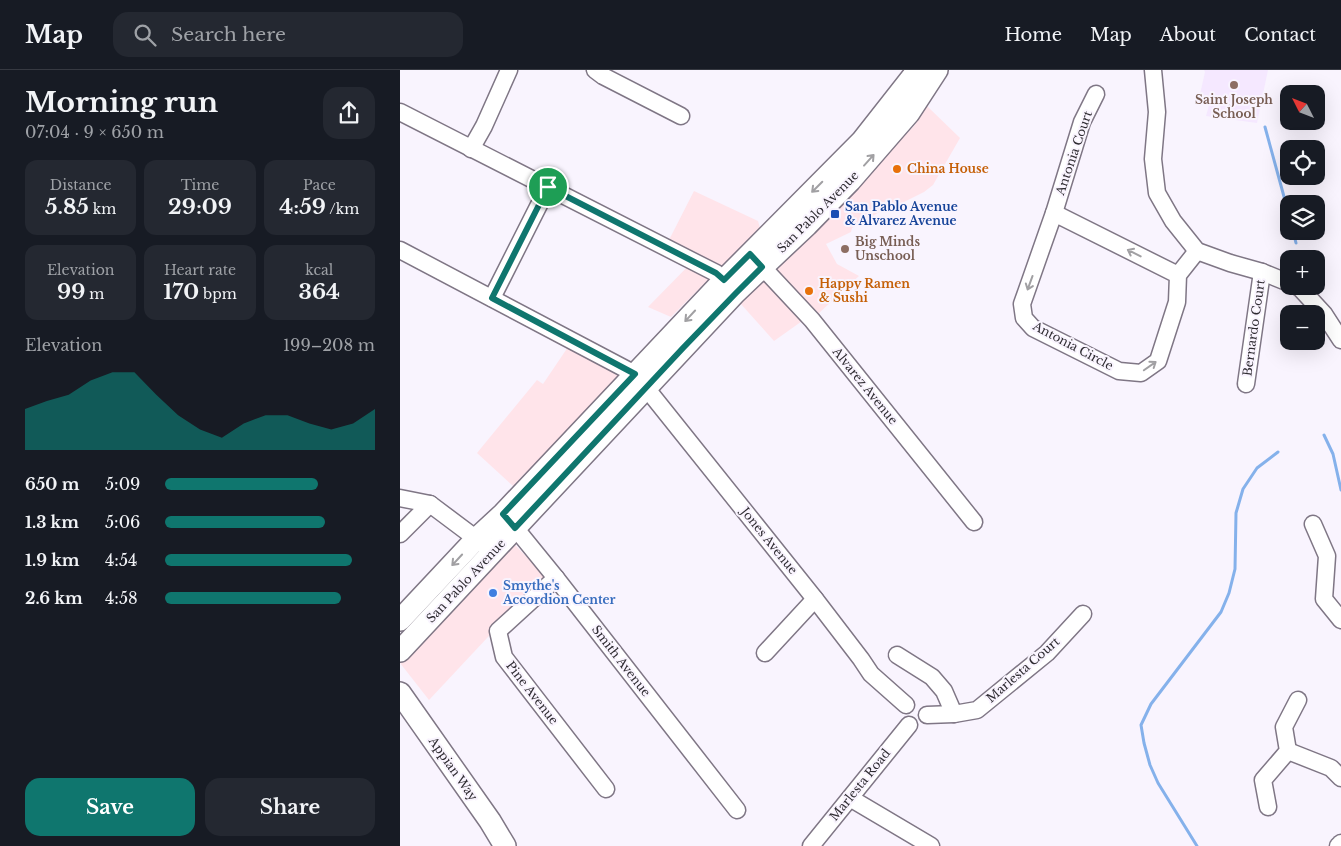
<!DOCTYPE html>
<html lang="en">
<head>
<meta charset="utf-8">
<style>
	:root { --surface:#171b24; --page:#242831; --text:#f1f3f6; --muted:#9ea1a6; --line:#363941; --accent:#0f766e }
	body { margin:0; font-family:"Libre Baskerville",serif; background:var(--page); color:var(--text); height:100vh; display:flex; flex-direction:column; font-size:19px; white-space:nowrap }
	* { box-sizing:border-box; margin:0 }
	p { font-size:16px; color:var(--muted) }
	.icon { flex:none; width:28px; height:28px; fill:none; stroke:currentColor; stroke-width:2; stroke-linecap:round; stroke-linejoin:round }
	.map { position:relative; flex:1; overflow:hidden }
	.details { display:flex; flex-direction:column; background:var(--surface); width:400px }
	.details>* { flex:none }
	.needle { width:32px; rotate:312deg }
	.tools { position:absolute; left:880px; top:15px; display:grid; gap:10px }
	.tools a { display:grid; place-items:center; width:45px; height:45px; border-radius:10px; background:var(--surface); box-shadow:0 5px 20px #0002; font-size:25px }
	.pin { position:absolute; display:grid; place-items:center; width:42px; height:42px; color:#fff; margin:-21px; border:2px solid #fff; border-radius:50%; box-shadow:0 1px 5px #0007 }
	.round { display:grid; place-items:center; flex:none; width:52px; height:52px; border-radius:15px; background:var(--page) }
	.headline { display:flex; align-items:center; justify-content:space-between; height:85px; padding:0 25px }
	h1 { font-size:28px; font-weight:700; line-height:38px }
	.stats { display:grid; grid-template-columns:repeat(3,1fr); gap:8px; height:85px; padding:5px 25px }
	.stats div { display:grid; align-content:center; border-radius:12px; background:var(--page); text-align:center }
	.stats b { font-size:21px; font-weight:700 }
	.stats small { font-size:14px; font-weight:400 }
	.stats p { font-size:14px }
	.chart { height:140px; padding:10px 25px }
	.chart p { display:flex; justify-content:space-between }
	.chart svg { width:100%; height:90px; margin-top:5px; fill:var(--accent); opacity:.7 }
	.cta { display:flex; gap:10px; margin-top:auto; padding:10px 25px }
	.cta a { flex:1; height:58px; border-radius:15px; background:var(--accent); color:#fff; font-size:20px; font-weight:700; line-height:58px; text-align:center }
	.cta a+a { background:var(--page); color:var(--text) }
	ul { padding:0 25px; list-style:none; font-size:16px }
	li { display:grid; grid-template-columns:80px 60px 1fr; align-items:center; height:38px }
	li i { height:12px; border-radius:6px; background:var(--accent) }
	header { display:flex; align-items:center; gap:30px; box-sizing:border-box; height:70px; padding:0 25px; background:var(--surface); border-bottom:1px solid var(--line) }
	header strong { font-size:24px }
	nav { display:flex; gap:28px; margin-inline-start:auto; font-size:18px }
	.search { width:350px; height:45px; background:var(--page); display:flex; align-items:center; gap:12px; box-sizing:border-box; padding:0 18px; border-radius:15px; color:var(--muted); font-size:19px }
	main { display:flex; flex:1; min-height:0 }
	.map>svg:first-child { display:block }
	.commercial { fill:#ffe4ea }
	.built { fill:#f5e8ff }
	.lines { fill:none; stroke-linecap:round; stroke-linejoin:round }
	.stream { stroke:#85b1eb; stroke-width:3 }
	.minor-casing { stroke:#7f7685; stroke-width:19 }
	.major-casing { stroke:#7f7685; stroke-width:24 }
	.minor { stroke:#fff; stroke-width:16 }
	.major { stroke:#fff; stroke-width:21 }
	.oneway { stroke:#a1a0a3 }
	.route-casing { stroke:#fff; stroke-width:10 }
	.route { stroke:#0f766e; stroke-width:6 }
	.education-dot { fill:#8d6e63; stroke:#f9f4fe; stroke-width:2 }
	.food-dot { fill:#e8710a; stroke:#f9f4fe; stroke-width:2 }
	.transit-dot { fill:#1a4fb4; stroke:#f9f4fe; stroke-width:2 }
	.shop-dot { fill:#3f7fe0; stroke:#f9f4fe; stroke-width:2 }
	.labels { text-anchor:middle; stroke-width:4; stroke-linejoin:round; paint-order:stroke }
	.education-label { font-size:12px; font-weight:bold; fill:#785e54; stroke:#f9f4fe }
	.street-label { font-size:12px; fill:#2f2c32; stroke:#f9f4fe }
	.food-label { font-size:12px; font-weight:bold; fill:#c56008; stroke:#f9f4fe; text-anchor:start }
	.transit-label { font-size:12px; font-weight:bold; fill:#164399; stroke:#f9f4fe; text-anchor:start }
	.shop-label { font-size:12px; font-weight:bold; fill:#366cbe; stroke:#f9f4fe; text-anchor:start }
</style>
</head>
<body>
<header>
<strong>Map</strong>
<div class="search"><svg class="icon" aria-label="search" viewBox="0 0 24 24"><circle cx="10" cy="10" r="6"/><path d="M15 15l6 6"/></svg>Search here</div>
<nav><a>Home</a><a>Map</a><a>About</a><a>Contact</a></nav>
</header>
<main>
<section class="details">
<div class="headline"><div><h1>Morning run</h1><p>07:04 · 9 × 650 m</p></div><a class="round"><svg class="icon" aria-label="share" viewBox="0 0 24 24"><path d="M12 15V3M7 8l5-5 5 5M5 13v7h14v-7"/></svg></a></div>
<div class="stats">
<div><p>Distance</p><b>5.85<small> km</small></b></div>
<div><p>Time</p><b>29:09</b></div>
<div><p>Pace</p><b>4:59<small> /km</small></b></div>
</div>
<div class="stats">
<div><p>Elevation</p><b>99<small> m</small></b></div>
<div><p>Heart rate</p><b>170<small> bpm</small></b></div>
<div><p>kcal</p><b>364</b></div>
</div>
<div class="chart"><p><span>Elevation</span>199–208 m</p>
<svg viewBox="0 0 160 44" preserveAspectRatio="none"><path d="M0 44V24L10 20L20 17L30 10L40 6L50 6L60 17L70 27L80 34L90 38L100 31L110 27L120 27L130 31L140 34L150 31L160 24V44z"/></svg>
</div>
<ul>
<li><b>650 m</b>5:09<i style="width:73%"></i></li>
<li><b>1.3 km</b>5:06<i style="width:76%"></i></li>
<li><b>1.9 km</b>4:54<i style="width:89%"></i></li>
<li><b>2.6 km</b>4:58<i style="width:84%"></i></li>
</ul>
<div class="cta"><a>Save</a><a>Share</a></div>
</section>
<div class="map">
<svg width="941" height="776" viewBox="0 0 941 776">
	<rect width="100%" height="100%" fill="#f9f4fe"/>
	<!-- commercial -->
	<g class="commercial">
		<path d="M527,36L560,68L533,115L524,122L498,135L483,140L452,158L451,162L426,174L437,194L459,206L418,244L405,249L374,271L340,233L514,56Z"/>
		<path d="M294,121L358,151L360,158L271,247L248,237L299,185L269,170Z"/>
		<path d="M168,277L224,304L140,395L125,403L113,416L77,383L137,310L143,314Z"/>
		<path d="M114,474L145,506L29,630L0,593Z"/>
	</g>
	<!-- built -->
	<path class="built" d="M804,0H868L857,53L806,46L810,32L799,29L805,2Z"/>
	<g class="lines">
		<!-- stream -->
		<g class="stream">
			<path d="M865,57L889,145"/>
			<path d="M893,161L896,173"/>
			<path d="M924,365L933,384L941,420"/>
			<path d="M797,776L758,713L750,695L744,673L741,655L751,634L821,542L829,523L835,499L836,443L843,419L857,398L878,382"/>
		</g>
		<defs>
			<g id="minor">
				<path d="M195,0L203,6L281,46"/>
				<path d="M753,0L757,42L753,89L757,123L773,151L797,181L830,193L862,202L889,213"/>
				<path d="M0,42L316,203L330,218"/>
				<path d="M71,79L84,56L109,0"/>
				<path d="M654,143L682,52L696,24"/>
				<path d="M0,180L235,304L415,529L461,589L471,604L506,635"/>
				<path d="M355,189L412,250L574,452"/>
				<path d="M778,205L654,143L622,234L624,248L633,258L719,301L741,303L758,291L777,232L778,205L797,181"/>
				<path d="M896,216L900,218L924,244L941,270"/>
				<path d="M92,228L148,117"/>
				<path d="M846,314L862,202"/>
				<path d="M0,428L30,434L86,476"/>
				<path d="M108,449L156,508L337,740"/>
				<path d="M913,454L927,486L924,529L941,550"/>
				<path d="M0,464L30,434"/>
				<path d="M156,508L98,561L104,587L206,719"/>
				<path d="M365,583L415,529"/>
				<path d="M497,585L532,607L544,621L554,644"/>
				<path d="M527,645L554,644L577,640L647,583L683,544"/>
				<path d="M888,681L931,698L941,708"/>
				<path d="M450,728L531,776"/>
				<path d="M868,737L863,710L888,681L884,657L898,630"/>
				<path d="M411,776L509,655"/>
				<path d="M938,776L941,773"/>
			</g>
			<g id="major">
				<path d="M0,550L77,468L103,444L324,210L462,71L513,6L516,0"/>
				<path d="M0,581L335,223L407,155L450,111L509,43L537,0"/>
				<path d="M0,623L90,751L105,776"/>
			</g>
		</defs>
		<!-- minor casing -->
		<use href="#minor" class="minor-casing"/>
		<!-- major casing -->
		<use href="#major" class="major-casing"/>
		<!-- minor -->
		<use href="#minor" class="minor"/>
		<!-- major -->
		<use href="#major" class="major"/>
	</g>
	<!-- one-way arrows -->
	<defs><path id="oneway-shaft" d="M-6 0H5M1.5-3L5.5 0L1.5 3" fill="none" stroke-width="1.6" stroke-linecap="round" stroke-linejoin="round" transform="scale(1.25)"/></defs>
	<g class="oneway">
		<use href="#oneway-shaft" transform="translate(469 90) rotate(-48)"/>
		<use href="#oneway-shaft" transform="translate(417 117) rotate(135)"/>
		<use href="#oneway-shaft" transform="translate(734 183) rotate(-153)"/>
		<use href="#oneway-shaft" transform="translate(630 213) rotate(110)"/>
		<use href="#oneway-shaft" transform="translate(290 246) rotate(133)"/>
		<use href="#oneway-shaft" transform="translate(750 296) rotate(-35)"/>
		<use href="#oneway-shaft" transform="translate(57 490) rotate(133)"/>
	</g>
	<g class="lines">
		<defs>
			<path id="route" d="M148,117L316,203L324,210L350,184L362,197L336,223L283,278L115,458L103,444L235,304L92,228Z"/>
		</defs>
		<!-- route casing -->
		<use href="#route" class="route-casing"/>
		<!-- route -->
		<use href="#route" class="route"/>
	</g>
	<!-- markers -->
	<g class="education-dot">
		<circle cx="834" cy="15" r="5"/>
		<circle cx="445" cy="179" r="5"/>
	</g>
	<g class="food-dot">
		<circle cx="497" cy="99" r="5"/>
		<circle cx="409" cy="221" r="5"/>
	</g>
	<rect class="transit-dot" x="430" y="139" width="10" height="10" rx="2.5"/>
	<circle class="shop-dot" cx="93" cy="523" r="5"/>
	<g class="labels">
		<!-- education labels -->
		<g class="education-label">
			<text x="834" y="34">Saint Joseph<tspan x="834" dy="14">School</tspan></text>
			<text x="455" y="176" text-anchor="start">Big Minds<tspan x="455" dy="14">Unschool</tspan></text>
		</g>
		<!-- street labels -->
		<g class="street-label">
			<text transform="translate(674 83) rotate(-71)" y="4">Antonia Court</text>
			<text transform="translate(418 142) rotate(-45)" y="4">San Pablo Avenue</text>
			<text transform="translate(854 258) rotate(-82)" y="4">Bernardo Court</text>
			<text transform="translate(673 276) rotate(28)" y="4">Antonia Circle</text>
			<text transform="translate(465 316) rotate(51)" y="4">Alvarez Avenue</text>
			<text transform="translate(369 471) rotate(51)" y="4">Jones Avenue</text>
			<text transform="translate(66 511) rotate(-47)" y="4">San Pablo Avenue</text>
			<text transform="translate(221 591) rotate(52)" y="4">Smith Avenue</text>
			<text transform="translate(623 600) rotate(-41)" y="4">Marlesta Court</text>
			<text transform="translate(132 623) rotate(52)" y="4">Pine Avenue</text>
			<text transform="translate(53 699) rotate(55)" y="4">Appian Way</text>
			<text transform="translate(460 715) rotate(-51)" y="4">Marlesta Road</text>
		</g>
		<!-- food labels -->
		<g class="food-label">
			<text x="507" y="103">China House</text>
			<text x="419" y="218">Happy Ramen<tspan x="419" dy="14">&amp; Sushi</tspan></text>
		</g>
		<!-- transit labels -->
		<g class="transit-label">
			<text x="445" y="141">San Pablo Avenue<tspan x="445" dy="14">&amp; Alvarez Avenue</tspan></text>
		</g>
		<!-- shop labels -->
		<g class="shop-label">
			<text x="103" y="520">Smythe's<tspan x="103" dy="14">Accordion Center</tspan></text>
		</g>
	</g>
</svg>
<div class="tools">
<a><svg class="needle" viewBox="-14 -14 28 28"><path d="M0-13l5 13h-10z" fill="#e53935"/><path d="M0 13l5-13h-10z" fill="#9ea1a6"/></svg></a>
<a><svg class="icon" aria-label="locate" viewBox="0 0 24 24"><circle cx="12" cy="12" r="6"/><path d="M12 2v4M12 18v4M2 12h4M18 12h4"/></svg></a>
<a><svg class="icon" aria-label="layers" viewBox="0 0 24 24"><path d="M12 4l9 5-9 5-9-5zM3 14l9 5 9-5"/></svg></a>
<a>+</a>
<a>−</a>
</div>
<div class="pin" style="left:148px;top:117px;background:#1e9e55"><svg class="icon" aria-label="arrive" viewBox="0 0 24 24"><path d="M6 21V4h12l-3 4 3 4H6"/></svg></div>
</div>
</main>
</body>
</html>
